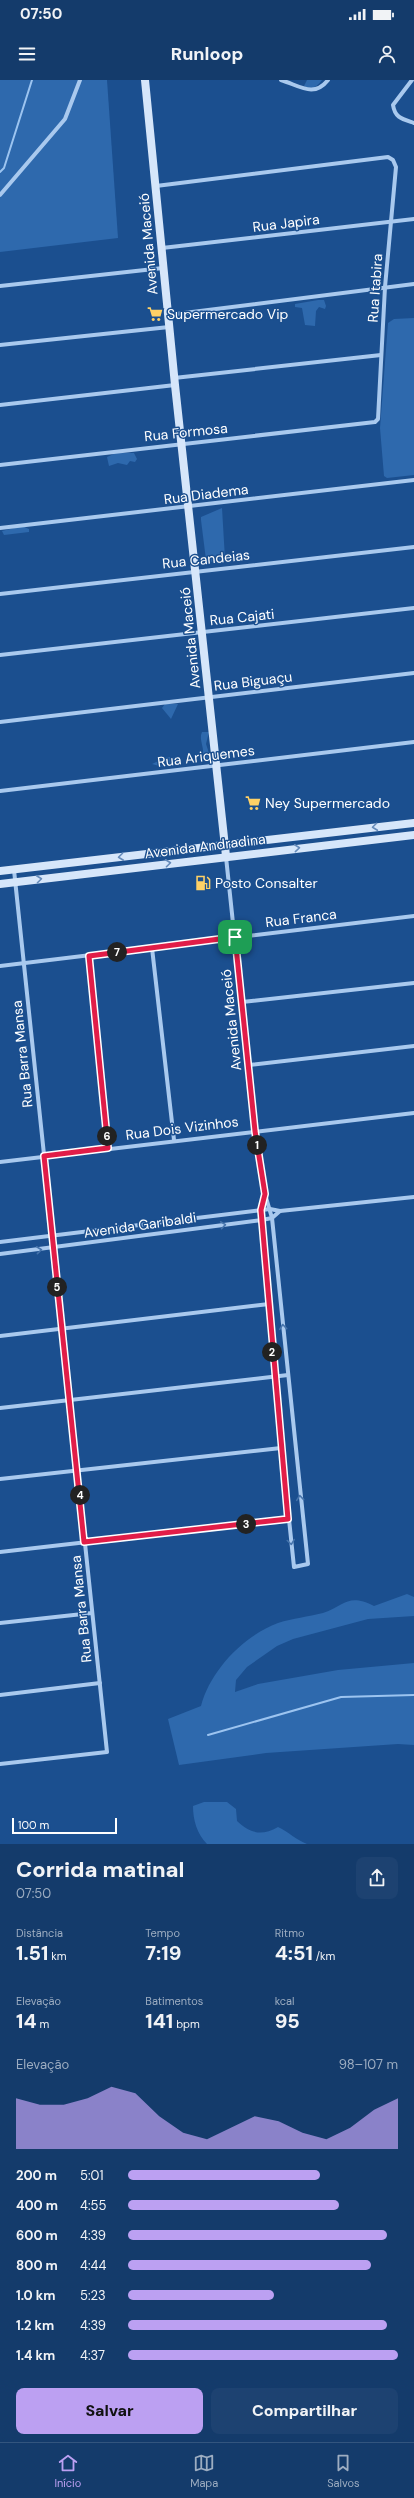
<!DOCTYPE html>
<html lang="pt">
<head>
<meta charset="utf-8">
<style>
	:root { --surface:#143b6b; --page:#1d4271; --text:#f1f3f6; --muted:#9dadc1; --line:#33557e; --accent:#bca0f2 }
	body { margin:0; font-family:"DM Sans",sans-serif; background:var(--page); color:var(--text); height:100vh; display:flex; flex-direction:column; font-size:15px; white-space:nowrap }
	* { box-sizing:border-box; margin:0 }
	p { font-size:13px; color:var(--muted) }
	.icon { flex:none; width:22px; height:22px; fill:none; stroke:currentColor; stroke-width:2; stroke-linecap:round; stroke-linejoin:round }
	.map { position:relative; height:1764px; overflow:hidden }
	.panel { display:flex; flex-direction:column; background:var(--surface); flex:1 }
	.panel>* { flex:none }
	.scale { position:absolute; left:12px; bottom:10px; width:105px; box-sizing:border-box; padding-left:4px; border:2px solid #fff; border-top:0; font-size:11px; line-height:14px; white-space:nowrap; color:#fff; -webkit-text-stroke:3px #1b4f8f; paint-order:stroke }
	.pin { position:absolute; display:grid; place-items:center; width:34px; height:34px; color:#fff; margin:-17px; border-radius:8px; box-shadow:0 2px 6px #0006 }
	.km { position:absolute; width:20px; height:20px; margin:-10px; border-radius:50%; background:#222; color:#fff; font-size:11px; line-height:20px; text-align:center }
	.round { display:grid; place-items:center; flex:none; width:42px; height:42px; border-radius:8px; background:var(--page) }
	.head { display:flex; align-items:center; justify-content:space-between; height:68px; padding:0 16px }
	h1 { font-size:22px; font-weight:800; line-height:30px }
	.stats { display:grid; grid-template-columns:repeat(3,1fr); gap:6px; height:68px; padding:4px 16px }
	.stats div { display:grid; align-content:center }
	.stats b { font-size:20px; font-weight:800 }
	.stats small { font-size:11px; font-weight:400 }
	.stats p { font-size:11px }
	.chart { height:112px; padding:8px 16px }
	.chart p { display:flex; justify-content:space-between }
	.chart svg { width:100%; height:72px; margin-top:4px; fill:var(--accent); opacity:.7 }
	.cta { display:flex; gap:8px; margin-top:auto; padding:8px 16px }
	.cta a { flex:1; height:46px; border-radius:8px; background:var(--accent); color:#111; font-size:16px; font-weight:800; line-height:46px; text-align:center }
	.cta a+a { background:var(--page); color:var(--text) }
	ul { padding:0 16px; list-style:none; font-size:13px }
	li { display:grid; grid-template-columns:64px 48px 1fr; align-items:center; height:30px }
	li i { height:10px; border-radius:5px; background:var(--accent) }
	.status { display:flex; justify-content:space-between; align-items:center; height:28px; padding:0 20px; background:var(--surface); direction:ltr }
	.status svg { height:11px; fill:currentColor }
	header { display:flex; justify-content:space-between; align-items:center; height:52px; padding:0 16px; background:var(--surface); font-size:18px; font-weight:800 }
	.dock { display:flex; justify-content:space-around; align-items:center; height:56px; border-top:1px solid var(--line); background:var(--surface); font-size:11px; color:var(--muted) }
	.dock a { display:grid; justify-items:center; gap:2px }
	.dock .active { color:var(--accent) }
	.map>svg:first-child { display:block }
	.green { fill:#2e69ad }
	.lines { fill:none; stroke-linecap:round; stroke-linejoin:round }
	.stream { stroke:#9cc4f0; stroke-width:2 }
	.street { stroke:#a9c9ee; stroke-width:4 }
	.secondary { stroke:#d6e6fa; stroke-width:8 }
	.oneway { stroke:#668bba }
	.oneway2 { stroke:#4674ac }
	.route-casing { stroke:#fff; stroke-width:8 }
	.route { stroke:#e11d48; stroke-width:5 }
	.labels { text-anchor:middle; stroke-width:3; stroke-linejoin:round; paint-order:stroke }
	.street-label { font-size:14px; fill:#fff; stroke:#1b4f8f }
	.poi-label { font-size:14px; fill:#fff; stroke:#1b4f8f; text-anchor:start }
</style>
</head>
<body>
<div class="status"><b>07:50</b><svg viewBox="0 0 49 12"><path d="M0 12V9h3v3zM5 12V6h3v6zM10 12V3h3v9zM15 12V0h3v12zM26 1h20v11H26zM47 4h2v5h-2z"/></svg></div>
<header><svg class="icon" aria-label="menu" viewBox="0 0 24 24"><path d="M4 6h16M4 12h16M4 18h16"/></svg>Runloop<svg class="icon" aria-label="person" viewBox="0 0 24 24"><circle cx="12" cy="8" r="4"/><path d="M4 21q1-7 8-7t8 7"/></svg></header>
<div class="map">
<svg width="414" height="1764" viewBox="0 0 414 1764">
	<rect width="100%" height="100%" fill="#1b4f8f"/>
	<!-- green -->
	<g class="green">
		<path d="M0,0H107L118,158L0,172Z"/>
		<path d="M307,0H322C317,7 312,10 304,6Z"/>
		<path d="M318,220H324L326,226L325,229L319,227L316,231L315,246L305,245L302,228L295,227V224Z"/>
		<path d="M414,238V395L387,398L384,396L380,348L388,243L394,239Z"/>
		<path d="M116,373H134L137,379L135,382L130,381L127,385L118,383L109,386L107,377Z"/>
		<path d="M222,428L225,479V482L219,484L206,480L201,440V437Z"/>
		<path d="M22,446L29,449V452L4,455L2,451Z"/>
		<path d="M165,624H178L171,639L162,628Z"/>
		<path d="M202,652H209L206,664L209,673V681L202,678C206,669 198,660 202,652Z"/>
		<path d="M167,677H178L177,684L163,687L152,684Z"/>
		<path d="M407,1514L414,1517V1536L368,1539L293,1559L277,1566L247,1587L236,1600L235,1612L258,1604L338,1590L414,1583V1665L398,1664L266,1673L179,1685L168,1639L201,1626C210,1591 243,1556 278,1543C293,1538 308,1537 323,1533C346,1525 348,1513 374,1526Z"/>
		<path d="M204,1722H227L236,1729L237,1741C251,1754 262,1756 278,1747C289,1752 296,1760 307,1764H207C197,1754 193,1740 193,1726Z"/>
	</g>
	<g class="lines">
		<!-- stream -->
		<g class="stream">
			<path d="M0,92L4,88L32,0"/>
			<path d="M208,1655L341,1617L414,1615"/>
		</g>
		<!-- street -->
		<g class="street">
			<path d="M281,0C300,6 314,18 328,0"/>
			<path d="M412,0L393,25C395,38 402,39 414,43"/>
			<path d="M0,115L65,39L80,0"/>
			<path d="M162,168L414,139"/>
			<path d="M0,206L163,188"/>
			<path d="M168,235L414,204"/>
			<path d="M0,265L169,247"/>
			<path d="M174,298L381,275"/>
			<path d="M0,325L175,305"/>
			<path d="M0,385L375,342L378,339L385,207L396,87L393,80L388,77L156,106"/>
			<path d="M0,448L414,400"/>
			<path d="M0,514L414,467"/>
			<path d="M0,575L414,528"/>
			<path d="M0,642L414,593"/>
			<path d="M0,711L414,662"/>
			<path d="M226,777L255,1051L265,1114L272,1138L308,1484L294,1487L274,1296L261,1131L265,1114"/>
			<path d="M152,868L174,1060"/>
			<path d="M89,876L108,1068"/>
			<path d="M0,886L414,836"/>
			<path d="M242,922L414,903"/>
			<path d="M249,985L414,966"/>
			<path d="M0,1082L414,1033"/>
			<path d="M0,1162L270,1129L280,1131L414,1117"/>
			<path d="M0,1174L262,1140L272,1138L280,1131"/>
			<path d="M0,1256L269,1224"/>
			<path d="M0,1328L288,1295"/>
			<path d="M0,1399L281,1368"/>
			<path d="M0,1472L288,1439"/>
			<path d="M0,1543L92,1533"/>
			<path d="M0,1615L100,1603"/>
			<path d="M0,1684L107,1672L14,790"/>
		</g>
		<!-- secondary -->
		<g class="secondary">
			<path d="M145,0L175,305L226,776"/>
			<path d="M0,791L414,743"/>
			<path d="M0,804L414,755"/>
		</g>
	</g>
	<!-- one-way arrows -->
	<defs><path id="oneway-chevron" d="M-2-3.5L2.5 0L-2 3.5" fill="none" stroke-width="1.6" stroke-linecap="round" stroke-linejoin="round"/></defs>
	<g class="oneway">
		<use href="#oneway-chevron" transform="translate(375 747) rotate(173)"/>
		<use href="#oneway-chevron" transform="translate(297 768) rotate(-6)"/>
		<use href="#oneway-chevron" transform="translate(121 777) rotate(173)"/>
		<use href="#oneway-chevron" transform="translate(168 783) rotate(-7)"/>
		<use href="#oneway-chevron" transform="translate(39 799) rotate(-7)"/>
	</g>
	<g class="oneway2">
		<use href="#oneway-chevron" transform="translate(223 1145) rotate(-8)"/>
		<use href="#oneway-chevron" transform="translate(39 1170) rotate(-6)"/>
		<use href="#oneway-chevron" transform="translate(283 1247) rotate(-96)"/>
		<use href="#oneway-chevron" transform="translate(300 1418) rotate(-96)"/>
		<use href="#oneway-chevron" transform="translate(291 1462) rotate(82)"/>
	</g>
	<g class="lines">
		<defs>
			<path id="route" d="M235,857L255,1051L265,1114L261,1130L288,1439L84,1462L44,1076L108,1068L89,876Z"/>
		</defs>
		<!-- route casing -->
		<use href="#route" class="route-casing"/>
		<!-- route -->
		<use href="#route" class="route"/>
	</g>
	<!-- icons -->
	<defs>
		<symbol id="supermarket-bare" viewBox="-9 -9 18 18"><path d="M-6-5.5h2.5l.6 2H6L4.5 2H-2.5L-4.4-4H-6ZM-1.5 3.2a1.3 1.3 0 1 0 .1 0ZM3 3.2a1.3 1.3 0 1 0 .1 0Z" fill="#ffd166" stroke="#1b4f8f" stroke-width="2.5" paint-order="stroke"/></symbol>
		<symbol id="fuel-bare" viewBox="-9 -9 18 18"><path d="M-5.5-6h7V0h2V4h1.3V-2.5L3-4.5l.8-.8L6-3V5H2.5V1h-1V6h-7ZM-4.2-4.7v3.2H.2V-4.7Z" fill="#ffd166" stroke="#1b4f8f" stroke-width="2.5" paint-order="stroke"/></symbol>
	</defs>
	<g fill-rule="evenodd">
		<use href="#supermarket-bare" x="144" y="223" width="22" height="22"/>
		<use href="#supermarket-bare" x="242" y="712" width="22" height="22"/>
		<use href="#fuel-bare" x="192" y="792" width="22" height="22"/>
	</g>
	<g class="labels">
		<!-- street labels -->
		<g class="street-label">
			<text transform="translate(286 143) rotate(-7)" y="5">Rua Japira</text>
			<text transform="translate(148 164) rotate(-95)" y="5">Avenida Maceió</text>
			<text transform="translate(375 208) rotate(-86)" y="5">Rua Itabira</text>
			<text transform="translate(186 352) rotate(-6)" y="5">Rua Formosa</text>
			<text transform="translate(206 414) rotate(-7)" y="5">Rua Diadema</text>
			<text transform="translate(206 479) rotate(-6)" y="5">Rua Candeias</text>
			<text transform="translate(242 537) rotate(-6)" y="5">Rua Cajati</text>
			<text transform="translate(190 558) rotate(-96)" y="5">Avenida Maceió</text>
			<text transform="translate(253 601) rotate(-7)" y="5">Rua Biguaçu</text>
			<text transform="translate(206 676) rotate(-7)" y="5">Rua Ariquemes</text>
			<text transform="translate(205 766) rotate(-7)" y="5">Avenida Andradina</text>
			<text transform="translate(301 838) rotate(-7)" y="5">Rua Franca</text>
			<text transform="translate(231 940) rotate(-96)" y="5">Avenida Maceió</text>
			<text transform="translate(22 974) rotate(-96)" y="5">Rua Barra Mansa</text>
			<text transform="translate(182 1048) rotate(-7)" y="5">Rua Dois Vizinhos</text>
			<text transform="translate(140 1145) rotate(-8)" y="5">Avenida Garibaldi</text>
			<text transform="translate(81 1529) rotate(-96)" y="5">Rua Barra Mansa</text>
		</g>
		<!-- poi labels -->
		<g class="poi-label">
			<text x="167" y="239">Supermercado Vip</text>
			<text x="265" y="728">Ney Supermercado</text>
			<text x="215" y="808">Posto Consalter</text>
		</g>
	</g>
</svg>
<div class="scale">100 m</div>
<div class="pin" style="left:235px;top:857px;background:#1e9e55"><svg class="icon" aria-label="arrive" viewBox="0 0 24 24"><path d="M6 21V4h12l-3 4 3 4H6"/></svg></div>
<b class="km" style="left:257px;top:1065px">1</b>
<b class="km" style="left:272px;top:1272px">2</b>
<b class="km" style="left:246px;top:1444px">3</b>
<b class="km" style="left:80px;top:1415px">4</b>
<b class="km" style="left:57px;top:1207px">5</b>
<b class="km" style="left:107px;top:1056px">6</b>
<b class="km" style="left:117px;top:872px">7</b>
</div>
<section class="panel">
<div class="head"><div><h1>Corrida matinal</h1><p>07:50</p></div><a class="round"><svg class="icon" aria-label="share" viewBox="0 0 24 24"><path d="M12 15V3M7 8l5-5 5 5M5 13v7h14v-7"/></svg></a></div>
<div class="stats">
<div><p>Distância</p><b>1.51<small> km</small></b></div>
<div><p>Tempo</p><b>7:19</b></div>
<div><p>Ritmo</p><b>4:51<small> /km</small></b></div>
</div>
<div class="stats">
<div><p>Elevação</p><b>14<small> m</small></b></div>
<div><p>Batimentos</p><b>141<small> bpm</small></b></div>
<div><p>kcal</p><b>95</b></div>
</div>
<div class="chart"><p><span>Elevação</span>98–107 m</p>
<svg viewBox="0 0 160 44" preserveAspectRatio="none"><path d="M0 44V13L10 17L20 17L30 13L40 6L50 10L60 24L70 34L80 38L90 31L100 24L110 27L120 34L130 38L140 31L150 20L160 13V44z"/></svg>
</div>
<ul>
<li><b>200 m</b>5:01<i style="width:71%"></i></li>
<li><b>400 m</b>4:55<i style="width:78%"></i></li>
<li><b>600 m</b>4:39<i style="width:96%"></i></li>
<li><b>800 m</b>4:44<i style="width:90%"></i></li>
<li><b>1.0 km</b>5:23<i style="width:54%"></i></li>
<li><b>1.2 km</b>4:39<i style="width:96%"></i></li>
<li><b>1.4 km</b>4:37<i style="width:100%"></i></li>
</ul>
<div class="cta"><a>Salvar</a><a>Compartilhar</a></div>
</section>
<nav class="dock">
<a class="active"><svg class="icon" aria-label="home" viewBox="0 0 24 24"><path d="M3 11l9-7 9 7M6 9v11h12V9"/></svg>Início</a>
<a><svg class="icon" aria-label="map" viewBox="0 0 24 24"><path d="M3 6l6-2 6 2 6-2v14l-6 2-6-2-6 2zM9 4v14M15 6v14"/></svg>Mapa</a>
<a><svg class="icon" aria-label="saved" viewBox="0 0 24 24"><path d="M7 4h10v16l-5-4-5 4z"/></svg>Salvos</a>
</nav>
</body>
</html>
